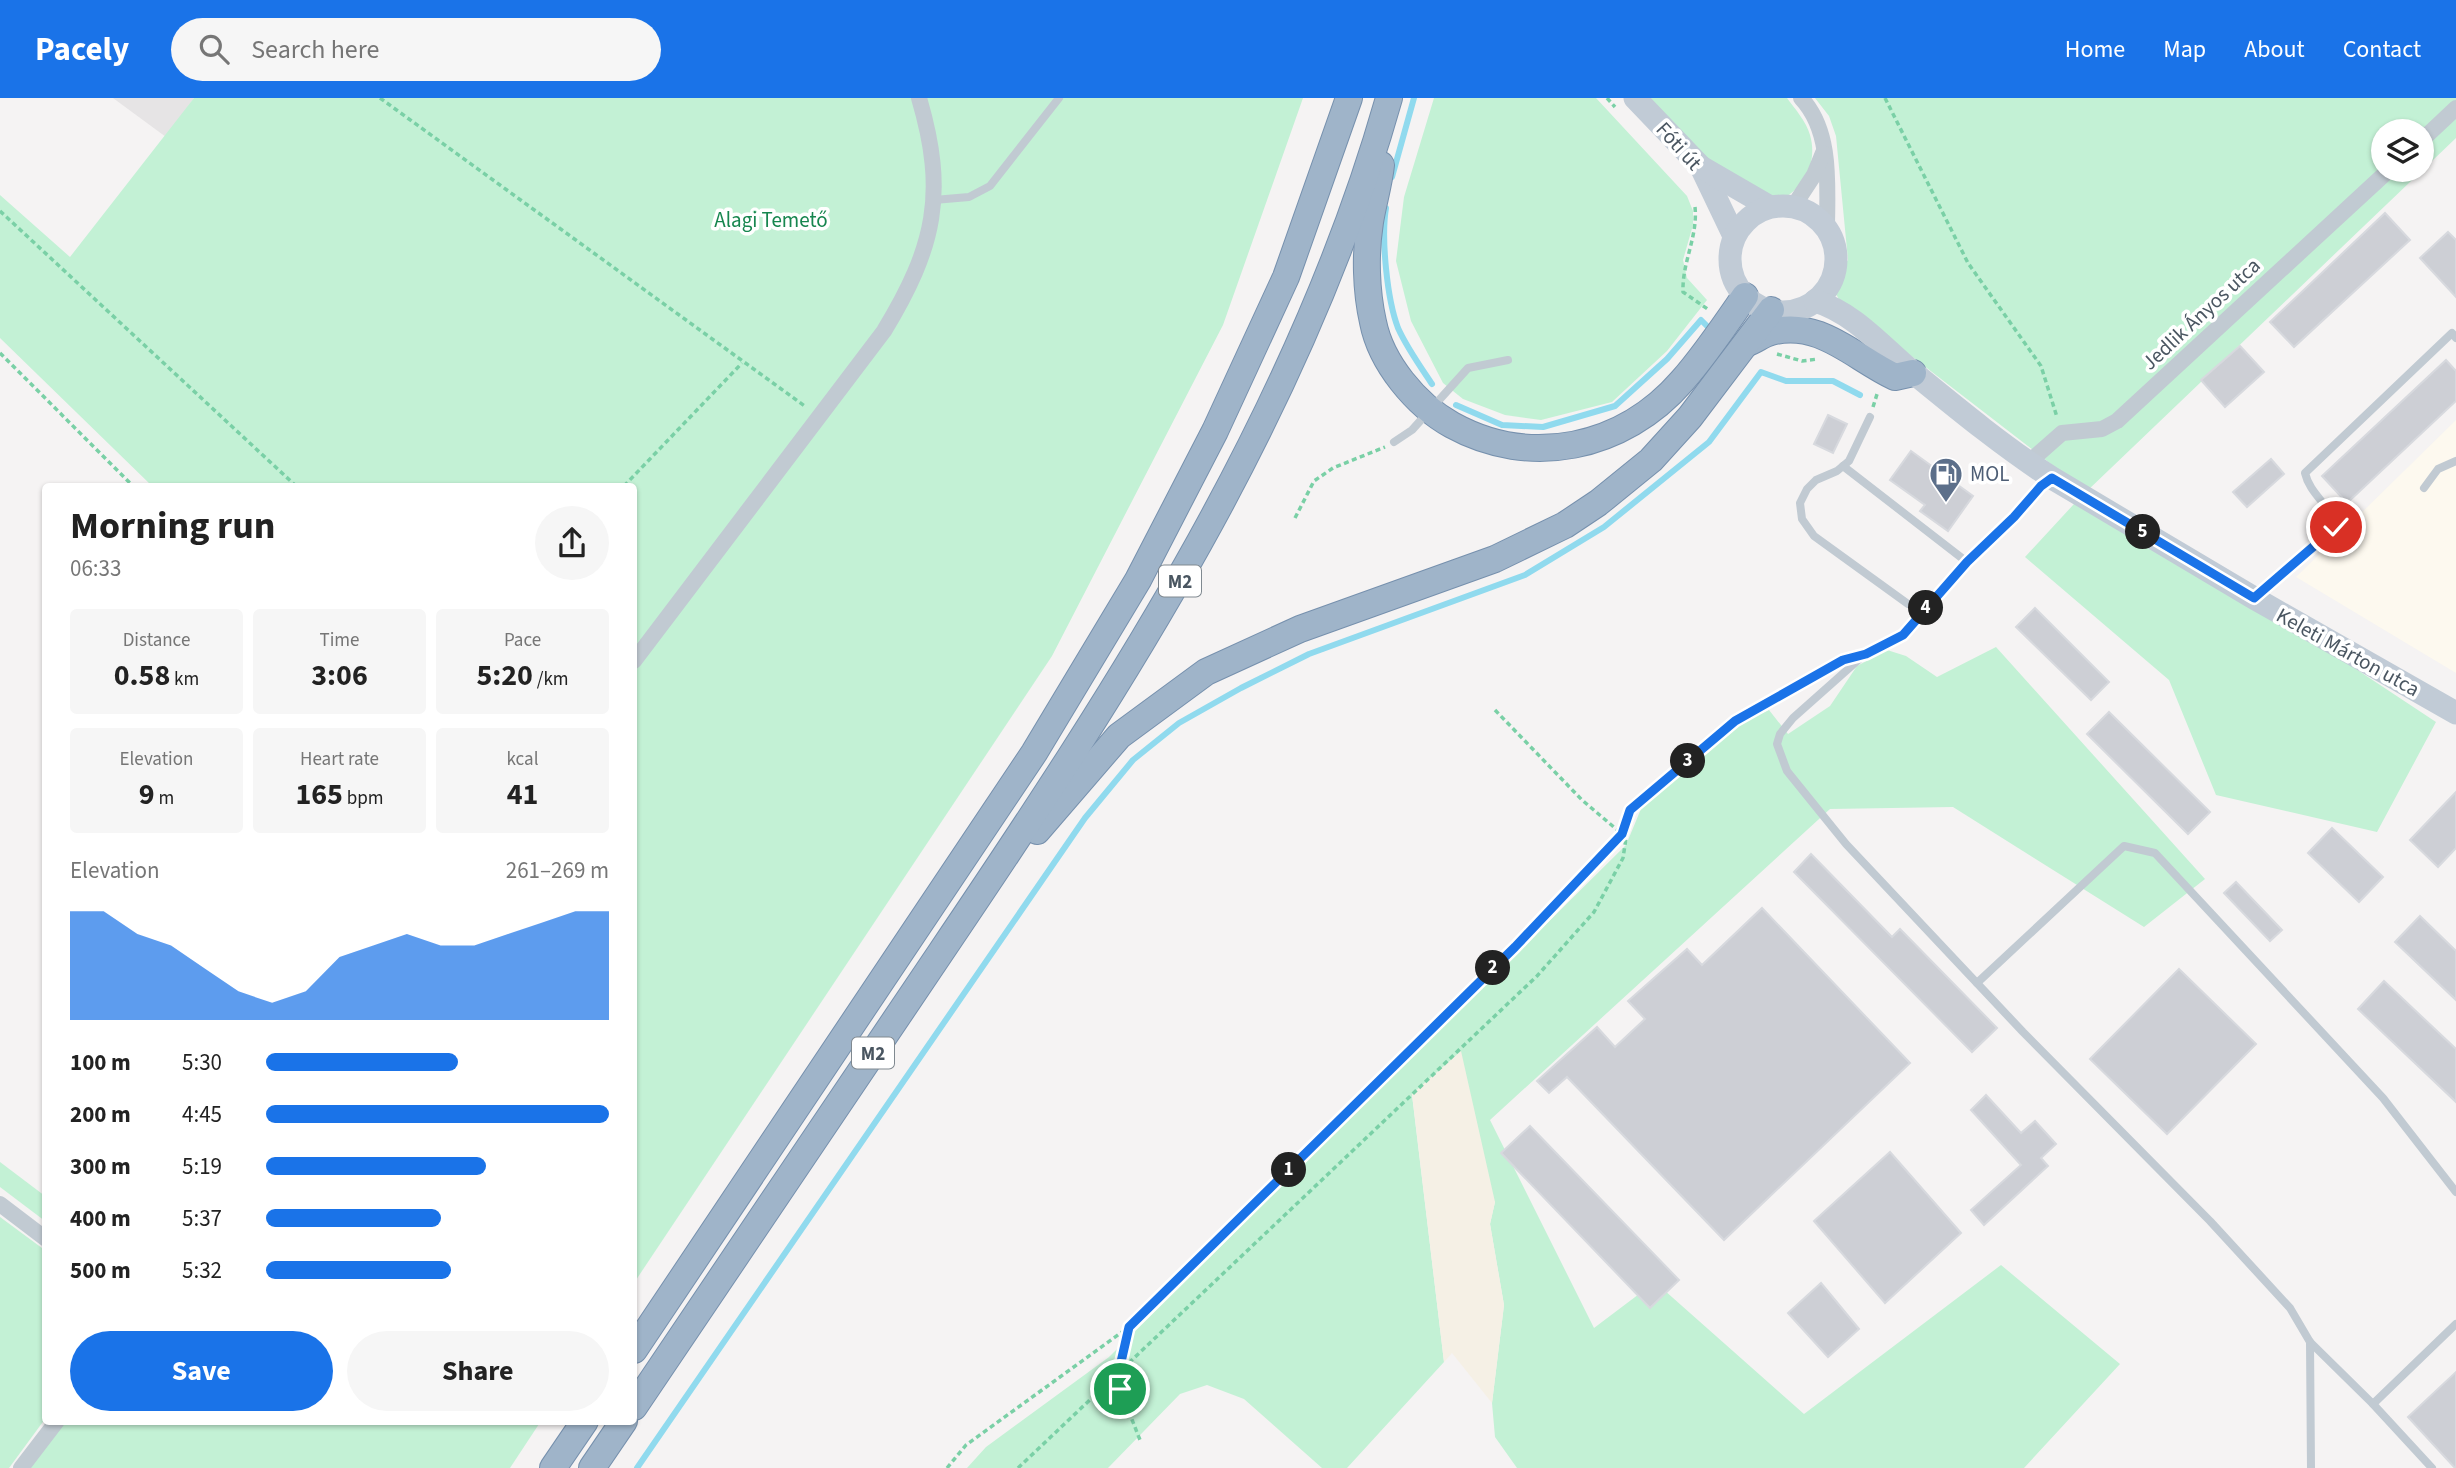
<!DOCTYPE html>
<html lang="en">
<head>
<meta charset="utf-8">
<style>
	:root { --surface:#fff; --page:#f6f6f6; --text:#222; --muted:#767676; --accent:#1a73e8 }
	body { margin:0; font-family:"Source Sans 3",sans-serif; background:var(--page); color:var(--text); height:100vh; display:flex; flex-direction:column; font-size:26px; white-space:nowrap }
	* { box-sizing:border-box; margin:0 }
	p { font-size:23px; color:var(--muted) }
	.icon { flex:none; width:38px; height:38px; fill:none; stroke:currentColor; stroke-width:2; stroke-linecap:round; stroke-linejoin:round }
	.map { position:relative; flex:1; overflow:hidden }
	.sheet { position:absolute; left:42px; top:385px; width:595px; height:942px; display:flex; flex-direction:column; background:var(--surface); border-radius:7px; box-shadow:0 2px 5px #0004 }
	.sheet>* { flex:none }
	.controls { position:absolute; left:2371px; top:21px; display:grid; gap:14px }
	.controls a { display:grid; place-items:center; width:63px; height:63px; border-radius:50%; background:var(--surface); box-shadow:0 2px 5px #0004; font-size:35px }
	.pin { position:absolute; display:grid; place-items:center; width:60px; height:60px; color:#fff; margin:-30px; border:4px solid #fff; border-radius:50%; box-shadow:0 2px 7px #0007 }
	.km { position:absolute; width:35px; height:35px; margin:-18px; border-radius:50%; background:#222; color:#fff; font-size:19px; line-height:35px; text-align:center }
	.round { display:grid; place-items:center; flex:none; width:74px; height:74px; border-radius:37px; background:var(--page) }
	.headline { display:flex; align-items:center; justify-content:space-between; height:119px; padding:0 28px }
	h1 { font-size:38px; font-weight:700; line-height:52px }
	.stats { display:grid; grid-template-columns:repeat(3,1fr); gap:10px; height:119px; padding:7px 28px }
	.stats div { display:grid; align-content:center; border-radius:7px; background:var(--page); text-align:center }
	.stats b { font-size:30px; font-weight:700 }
	.stats small { font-size:19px; font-weight:400 }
	.stats p { font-size:19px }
	.chart { height:196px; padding:14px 28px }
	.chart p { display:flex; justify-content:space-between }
	.chart svg { width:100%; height:126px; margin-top:7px; fill:var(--accent); opacity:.7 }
	.cta { display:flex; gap:14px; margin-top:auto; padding:14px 28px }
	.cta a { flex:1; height:80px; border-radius:42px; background:var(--accent); color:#fff; font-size:28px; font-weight:700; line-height:80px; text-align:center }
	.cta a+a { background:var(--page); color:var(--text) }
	ul { padding:0 28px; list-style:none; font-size:23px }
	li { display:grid; grid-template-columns:112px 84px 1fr; align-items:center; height:52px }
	li i { height:18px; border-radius:9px; background:var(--accent) }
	header { display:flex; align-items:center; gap:42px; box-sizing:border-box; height:98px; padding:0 35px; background:var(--accent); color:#fff }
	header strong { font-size:33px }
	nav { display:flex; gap:38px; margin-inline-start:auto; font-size:24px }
	.search { width:490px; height:63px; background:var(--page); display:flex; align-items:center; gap:18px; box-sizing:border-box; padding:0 24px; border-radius:38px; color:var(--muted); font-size:26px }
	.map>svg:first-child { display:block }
	.commercial { fill:#fdf9ef }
	.education { fill:#e6e4e5 }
	.green { fill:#c3f1d5; fill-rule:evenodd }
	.sand { fill:#f5f0e5 }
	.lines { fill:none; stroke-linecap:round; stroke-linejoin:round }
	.stream { stroke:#90daee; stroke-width:6 }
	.building { fill:#cdcfd5; stroke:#d7d9de; stroke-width:2 }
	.trunk-casing { stroke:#7690ad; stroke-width:28 }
	.path { stroke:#7ad0a6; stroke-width:3.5; stroke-dasharray:5 3.5; stroke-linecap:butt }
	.service { stroke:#c1cad2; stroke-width:8 }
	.minor { stroke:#c1cad2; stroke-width:16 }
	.secondary { stroke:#c1cbd6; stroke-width:23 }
	.trunk { stroke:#9fb4c9; stroke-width:26 }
	.route-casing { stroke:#fff; stroke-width:14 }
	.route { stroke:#1a73e8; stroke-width:9 }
	.labels { text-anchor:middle; stroke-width:7; stroke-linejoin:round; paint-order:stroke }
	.shield { fill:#fff; stroke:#808990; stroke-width:2 }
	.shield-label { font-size:19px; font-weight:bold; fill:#4a5661 }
	.street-label { font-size:21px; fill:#4a5661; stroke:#fff }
	.park-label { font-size:21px; fill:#17864f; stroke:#fff }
	.service-label { font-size:21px; fill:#4e5e75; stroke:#fff; text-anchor:start }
</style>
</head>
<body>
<header>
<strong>Pacely</strong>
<div class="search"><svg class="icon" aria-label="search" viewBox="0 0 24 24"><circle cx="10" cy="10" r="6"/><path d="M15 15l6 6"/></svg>Search here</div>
<nav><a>Home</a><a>Map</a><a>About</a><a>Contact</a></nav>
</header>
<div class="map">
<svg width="2456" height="1370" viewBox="0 0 2456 1370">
	<rect width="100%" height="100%" fill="#f5f3f3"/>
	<!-- commercial -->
	<path class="commercial" d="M2456,322V575L2296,479Z"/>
	<!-- education -->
	<path class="education" d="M113,0H194L166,39Z"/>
	<!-- green -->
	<g class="green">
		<path d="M194,0H1303L1223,227L1052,558L634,1185V388H152L0,240V97L70,159Z"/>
		<path d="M1434,0H1596L1687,98L1693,113V127L1683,162L1687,180L1707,202L1667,253L1612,304L1541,322L1505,317L1463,301L1443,285L1411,223L1396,163L1404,99Z"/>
		<path d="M1646,0H1787C1795,11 1806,23 1810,37C1818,65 1804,89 1781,102L1758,97L1708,61Z"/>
		<path d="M1815,0H2456V40L2087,393L2436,624L2377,734L2216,697L2169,582L2025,459L2086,393L1840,203L1830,186L1848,162L1836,38L1829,18ZM2384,33H2422V72H2384Z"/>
		<path d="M1996,549L2205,781L2144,829L1953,709L1830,711L1490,1022L1594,1230L1655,1184L1804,1316L2001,1167L2120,1266L2024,1370H1517L1495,1339L1492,1305L1504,1207L1490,1126L1495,1104L1412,997L1444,1264L1347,1370H1322L1244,1301L1207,1287L1180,1296L1108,1370H967L986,1349L1109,1259L1626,747L1643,706L1734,628L1769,612L1788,636L1830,608L1857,568L1887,552L1906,558L1937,579Z"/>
		<path d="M0,1064L45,1098V1123L0,1089Z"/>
		<path d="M0,1119L46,1153L45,1321L9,1370H0Z"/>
		<path d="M65,1323H541L510,1370H29Z"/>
	</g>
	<!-- sand -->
	<path class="sand" d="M1461,953L1495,1104L1490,1126L1504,1207L1492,1305L1452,1255L1444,1264L1412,996Z"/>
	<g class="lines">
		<!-- stream -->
		<g class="stream">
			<path d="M1392,79L1414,0"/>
			<path d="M1386,110C1381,140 1387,201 1398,230C1407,250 1420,268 1432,286"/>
			<path d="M1456,307L1502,327L1543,329L1615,308L1667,261L1701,222L1707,228"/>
			<path d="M637,1370L1085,720L1133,662L1179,625L1241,590L1309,556L1525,477L1604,429L1709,344L1761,274L1786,283H1833L1860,297"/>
		</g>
	</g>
	<!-- building -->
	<g class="building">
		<path d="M2385,115L2410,142L2294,249L2270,224Z"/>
		<path d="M2448,134L2456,142V199L2420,160Z"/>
		<path d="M2240,248L2264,274L2225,309L2201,282Z"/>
		<path d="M2446,262L2456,273V303L2347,405L2322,378Z"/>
		<path d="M1828,317L1847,326L1833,355L1814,346Z"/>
		<path d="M1911,353L1973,398L1948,433L1920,413L1925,407L1890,382Z"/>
		<path d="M2271,361L2284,376L2247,409L2233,394Z"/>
		<path d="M2035,510L2109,584L2091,602L2016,529Z"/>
		<path d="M2109,614L2210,714L2188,736L2087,636Z"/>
		<path d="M2456,694V750L2438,769L2410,742Z"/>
		<path d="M2332,730L2383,779L2359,804L2308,755Z"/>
		<path d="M1811,756L1892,839L1900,831L1997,930L1972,954L1794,774Z"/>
		<path d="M2236,784L2282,832L2270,843L2224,795Z"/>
		<path d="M1762,810L1910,965L1724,1142L1567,979L1549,995L1537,983L1597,929L1615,949L1645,921L1628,903L1687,851L1702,867Z"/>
		<path d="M2420,818L2456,853V902L2395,844Z"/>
		<path d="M2179,871L2256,946L2167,1036L2090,961Z"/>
		<path d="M2384,883L2456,951V1004L2358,911Z"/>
		<path d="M1986,997L2021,1035L2035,1023L2056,1046L2041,1060L2048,1068L1984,1127L1971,1112L2021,1067L1971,1012Z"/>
		<path d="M1530,1028L1679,1182L1650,1210L1501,1055Z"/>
		<path d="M1890,1054L1961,1135L1885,1205L1814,1123Z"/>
		<path d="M1821,1185L1859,1231L1828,1259L1788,1215Z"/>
		<path d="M2456,1274V1370H2455L2408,1319Z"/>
	</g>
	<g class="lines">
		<defs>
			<g id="trunk">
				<path d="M1381,67C1379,86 1373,105 1370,124C1365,156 1366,193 1373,224C1381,265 1416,307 1452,327C1530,370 1623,351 1682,283C1705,257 1725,227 1745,198"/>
				<path d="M1747,245C1755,243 1762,236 1771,234C1820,221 1854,260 1895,279L1913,275"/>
				<path d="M1037,733L1119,638L1206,574L1300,531L1495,461L1565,427L1598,405L1651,362L1690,319L1771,212"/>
				<path d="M634,1252L1034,655L1138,482L1215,333L1286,179L1349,0"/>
				<path d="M634,1309C736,1157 839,1006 941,854C1121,588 1301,312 1389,0"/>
				<path d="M553,1370L585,1323"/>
				<path d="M592,1370L624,1323"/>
			</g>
		</defs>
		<!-- trunk casing -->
		<use href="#trunk" class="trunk-casing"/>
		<!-- path -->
		<g class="path">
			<path d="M380,0L806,309"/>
			<path d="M1607,0L1615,9"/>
			<path d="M1885,0L1968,165L2041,268L2057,319"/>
			<path d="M1695,109C1698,139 1682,164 1683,194L1709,212"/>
			<path d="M0,113L296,388"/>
			<path d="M0,255L133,388"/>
			<path d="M1777,256L1802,263L1818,261"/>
			<path d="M1873,309L1878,293"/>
			<path d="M624,388L742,265"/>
			<path d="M1295,420L1314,383L1333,370L1385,349"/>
			<path d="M1875,552L1903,537L1916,522"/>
			<path d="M1495,612L1582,702L1622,736"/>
			<path d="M1129,1231L1121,1264L1120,1291L1140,1342"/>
			<path d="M947,1370L966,1347L1129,1229L1515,849L1622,736L1630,712L1736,623L1825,571"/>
			<path d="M1018,1370L1537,878L1594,814L1623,760L1629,721"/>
		</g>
		<!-- service -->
		<g class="service">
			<path d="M934,102L969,99L990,88L1059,0"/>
			<path d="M1870,319L1849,363L1837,373L1816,382L1807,391L1800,405L1802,421L1814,438L1908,506L1927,509L1967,464L2051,381"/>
			<path d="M1394,344L1412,332L1468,270L1508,262"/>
			<path d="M1843,368L1967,464"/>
			<path d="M2424,390L2438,371L2456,363"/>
			<path d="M2256,498L2336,429C2331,407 2310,397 2305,375L2452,235L2456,240"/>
			<path d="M1865,556L1793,620L1780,636L1777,646L1787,673L1846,746L2023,934L2210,1123L2290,1210L2310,1244L2373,1306"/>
			<path d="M1977,885L2124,748L2155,755L2383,1000L2456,1094"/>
			<path d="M2310,1244L2311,1370"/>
			<path d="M2432,1370L2373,1306L2456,1226"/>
		</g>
		<!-- minor -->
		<g class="minor">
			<path d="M1801,0C1833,34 1827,89 1827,133"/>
			<path d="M2422,42L2456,10"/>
			<path d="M1793,109L1814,77L1823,55"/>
			<path d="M2028,365L2062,335L2102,331L2117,323L2389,72"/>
			<path d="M634,563L884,233C935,149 947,95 919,0"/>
			<path d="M0,1106L46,1141"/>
			<path d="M21,1370L57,1323"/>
		</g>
		<!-- secondary -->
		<g class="secondary">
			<path d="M1635,0L1701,69L1734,138"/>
			<path d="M1701,69L1770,109"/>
			<circle cx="1783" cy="161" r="53"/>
			<path d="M1815,203C1855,215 1883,250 1915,276C1959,312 2004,349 2052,380L2254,500L2456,615"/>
		</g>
		<!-- trunk -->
		<use href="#trunk" class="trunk"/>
	</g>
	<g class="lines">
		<defs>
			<path id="route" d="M1120,1291L1121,1264L1129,1229L1515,849L1622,736L1630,712L1735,623L1843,562L1866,556L1903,537L1967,464L2014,419L2041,388L2052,380L2254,500L2336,429"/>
		</defs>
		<!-- route casing -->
		<use href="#route" class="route-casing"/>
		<!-- route -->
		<use href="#route" class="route"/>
	</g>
	<!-- icons -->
	<defs>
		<symbol id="fuel-pin" viewBox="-11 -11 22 30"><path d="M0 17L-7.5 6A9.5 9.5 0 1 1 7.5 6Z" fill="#5c6f8a" stroke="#fff"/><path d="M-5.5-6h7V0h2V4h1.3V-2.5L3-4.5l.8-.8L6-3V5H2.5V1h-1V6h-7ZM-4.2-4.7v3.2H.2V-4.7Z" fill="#fff"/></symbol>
	</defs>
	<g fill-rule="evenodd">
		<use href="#fuel-pin" x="1927" y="357" width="38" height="52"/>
	</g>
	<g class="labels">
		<!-- shield labels -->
		<g class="shield">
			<rect x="1159" y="467.5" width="42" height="31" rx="5"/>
			<rect x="852" y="939.5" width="42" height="31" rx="5"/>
		</g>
		<g class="shield-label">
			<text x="1180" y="490">M2</text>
			<text x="873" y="962">M2</text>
		</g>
		<!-- street labels -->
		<g class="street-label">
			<text transform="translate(1679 48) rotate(48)" y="7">Fóti út</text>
			<text transform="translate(2201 216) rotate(-43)" y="7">Jedlik Ányos utca</text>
			<text transform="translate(2348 554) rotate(29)" y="7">Keleti Márton utca</text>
		</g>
		<!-- park labels -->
		<g class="park-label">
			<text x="771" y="129">Alagi Temető</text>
		</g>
		<!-- service labels -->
		<g class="service-label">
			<text x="1970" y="383">MOL</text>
		</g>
	</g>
</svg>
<div class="controls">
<a><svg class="icon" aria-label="layers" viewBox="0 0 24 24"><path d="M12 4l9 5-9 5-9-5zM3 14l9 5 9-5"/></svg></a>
</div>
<div class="pin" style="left:1120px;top:1291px;background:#1e9e55"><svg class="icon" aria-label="arrive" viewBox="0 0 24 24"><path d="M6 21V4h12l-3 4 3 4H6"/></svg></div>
<div class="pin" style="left:2336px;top:429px;background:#d93025"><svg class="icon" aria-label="check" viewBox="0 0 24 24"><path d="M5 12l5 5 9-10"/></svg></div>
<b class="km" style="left:1289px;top:1072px">1</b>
<b class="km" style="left:1493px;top:870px">2</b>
<b class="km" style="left:1688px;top:663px">3</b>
<b class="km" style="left:1926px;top:510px">4</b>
<b class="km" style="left:2143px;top:434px">5</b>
<section class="sheet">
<div class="headline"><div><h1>Morning run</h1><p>06:33</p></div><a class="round"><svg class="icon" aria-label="share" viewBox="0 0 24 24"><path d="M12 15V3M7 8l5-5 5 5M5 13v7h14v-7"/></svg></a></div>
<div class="stats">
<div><p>Distance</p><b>0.58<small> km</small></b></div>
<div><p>Time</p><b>3:06</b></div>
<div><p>Pace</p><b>5:20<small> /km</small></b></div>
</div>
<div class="stats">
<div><p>Elevation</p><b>9<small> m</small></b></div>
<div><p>Heart rate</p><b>165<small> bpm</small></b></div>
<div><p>kcal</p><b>41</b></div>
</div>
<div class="chart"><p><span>Elevation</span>261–269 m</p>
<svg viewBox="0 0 160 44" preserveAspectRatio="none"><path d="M0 44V6L10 6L20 14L30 18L40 26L50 34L60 38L70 34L80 22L90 18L100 14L110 18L120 18L130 14L140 10L150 6L160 6V44z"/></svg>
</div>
<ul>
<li><b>100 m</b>5:30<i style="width:56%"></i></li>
<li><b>200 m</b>4:45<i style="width:100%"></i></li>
<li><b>300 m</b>5:19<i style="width:64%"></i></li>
<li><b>400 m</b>5:37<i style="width:51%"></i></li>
<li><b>500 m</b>5:32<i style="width:54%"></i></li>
</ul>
<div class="cta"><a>Save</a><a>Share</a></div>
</section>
</div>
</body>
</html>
